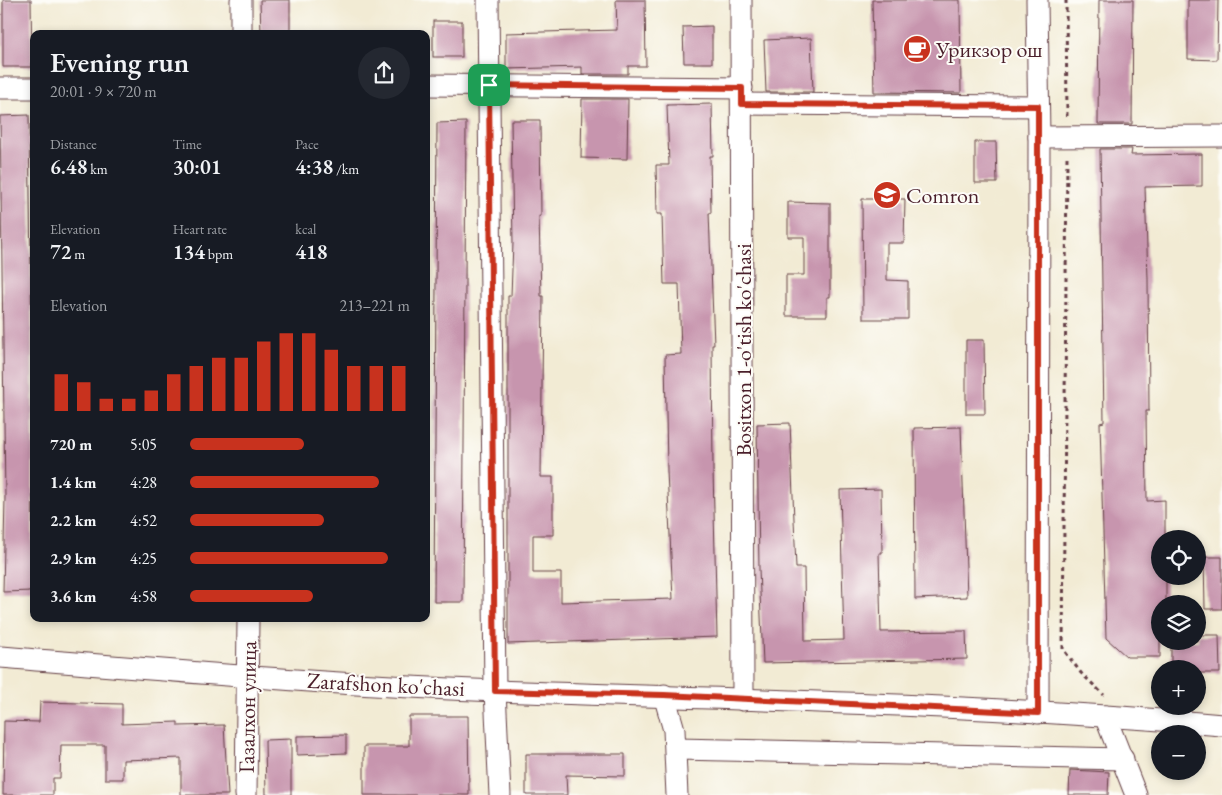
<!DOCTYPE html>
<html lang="en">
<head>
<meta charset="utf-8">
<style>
	:root { --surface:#171b24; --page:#242831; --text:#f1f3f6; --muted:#9ea1a6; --accent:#c8321e }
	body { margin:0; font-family:"EB Garamond",serif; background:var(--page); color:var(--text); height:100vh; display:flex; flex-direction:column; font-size:19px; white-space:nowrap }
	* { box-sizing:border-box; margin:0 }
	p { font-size:16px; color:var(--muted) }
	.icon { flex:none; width:28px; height:28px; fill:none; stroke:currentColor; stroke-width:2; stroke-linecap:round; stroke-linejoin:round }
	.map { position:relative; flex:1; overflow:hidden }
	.sheet { position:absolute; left:30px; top:30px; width:400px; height:592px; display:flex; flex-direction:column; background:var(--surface); border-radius:10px; box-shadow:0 2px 8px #0003 }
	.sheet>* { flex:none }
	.controls { position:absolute; left:1151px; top:530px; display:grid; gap:10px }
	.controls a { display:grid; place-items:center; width:55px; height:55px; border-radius:50%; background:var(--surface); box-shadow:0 2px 8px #0003; font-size:25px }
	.pin { position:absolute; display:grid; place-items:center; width:42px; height:42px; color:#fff; margin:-21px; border-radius:10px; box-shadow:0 2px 8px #0006 }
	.round { display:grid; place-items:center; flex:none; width:52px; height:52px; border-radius:26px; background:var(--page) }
	.head { display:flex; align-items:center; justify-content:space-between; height:85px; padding:0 20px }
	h1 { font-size:28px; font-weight:600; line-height:38px }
	.metrics { display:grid; grid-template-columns:repeat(3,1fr); gap:8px; height:85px; padding:5px 20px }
	.metrics div { display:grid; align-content:center }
	.metrics b { font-size:21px; font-weight:600 }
	.metrics small { font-size:14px; font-weight:400 }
	.metrics p { font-size:14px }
	.chart { height:140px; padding:10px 20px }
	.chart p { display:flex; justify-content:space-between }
	.chart svg { width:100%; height:90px; margin-top:5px; stroke:var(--accent); stroke-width:6 }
	ul { padding:0 20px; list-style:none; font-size:16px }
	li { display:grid; grid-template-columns:80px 60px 1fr; align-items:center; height:38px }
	li i { height:12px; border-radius:6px; background:var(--accent) }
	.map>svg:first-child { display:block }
	.building { fill:#c795ae }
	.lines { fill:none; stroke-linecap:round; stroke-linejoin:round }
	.minor-casing { stroke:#633e44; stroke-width:23 }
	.path { stroke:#633e44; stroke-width:3; stroke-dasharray:4 4; stroke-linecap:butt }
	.minor { stroke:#fff; stroke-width:21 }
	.route-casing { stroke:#fff; stroke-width:10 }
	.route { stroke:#c8321e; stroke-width:6 }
	.labels { text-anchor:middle; stroke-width:4; stroke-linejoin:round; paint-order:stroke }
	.poi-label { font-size:22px; fill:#4a1f2b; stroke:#fdfcf7; text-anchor:start }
	.street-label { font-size:22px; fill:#4a1f2b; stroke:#fdfcf7 }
</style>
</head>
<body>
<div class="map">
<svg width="1222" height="795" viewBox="0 0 1222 795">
	<rect width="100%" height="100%" fill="#fdfcf7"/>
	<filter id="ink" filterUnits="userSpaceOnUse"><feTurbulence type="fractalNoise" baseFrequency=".02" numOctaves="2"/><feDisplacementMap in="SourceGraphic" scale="10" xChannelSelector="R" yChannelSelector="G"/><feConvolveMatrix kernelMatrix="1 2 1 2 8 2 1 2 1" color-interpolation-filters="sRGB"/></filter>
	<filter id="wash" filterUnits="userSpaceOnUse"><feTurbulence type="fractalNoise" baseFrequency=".0096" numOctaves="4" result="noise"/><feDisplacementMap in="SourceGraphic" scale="20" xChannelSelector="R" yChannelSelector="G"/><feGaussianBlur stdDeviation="1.12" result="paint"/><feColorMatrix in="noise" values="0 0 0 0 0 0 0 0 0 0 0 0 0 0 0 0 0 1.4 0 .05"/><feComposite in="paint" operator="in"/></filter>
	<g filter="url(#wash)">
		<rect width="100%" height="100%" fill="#f2ebd4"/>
		<g id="blocks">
			<!-- building -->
			<g class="building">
				<path d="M3,0H31L32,67H3Z"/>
				<path d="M260,0H290V34H261Z"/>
				<path d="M616,0H645L646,66H628V74H582V67L506,69V33L617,30Z"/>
				<path d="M872,0H960L961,93L874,92Z"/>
				<path d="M1099,0H1133L1132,124H1098Z"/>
				<path d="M1188,0H1218L1217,60L1188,59Z"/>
				<rect x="433" y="21" width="29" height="36"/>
				<path d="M712,26V63H684L683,27Z"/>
				<path d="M811,38L813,92H766L764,40Z"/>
				<path d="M582,99H628L627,159L581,158Z"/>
				<path d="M712,104L713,156H710L711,213H709L714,345H712L713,470L717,637L508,644V296H511L513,243L511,120H540L541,216H539L541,296H543L541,477H553V535H533V573H561V602L673,599L667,471L665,355L681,354L679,284H664L662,214H657L656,165H669L667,105Z"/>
				<path d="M29,115L33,443L32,591L3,592L5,497L0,116Z"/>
				<path d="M466,122L463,602H434L437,123Z"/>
				<path d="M975,142H996L997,183H975Z"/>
				<path d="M1100,149H1132L1131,155L1202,154V186L1145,187L1148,279L1149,411H1146L1147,501L1165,500V539H1160V576H1166V604H1160V657H1127L1106,638L1100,423L1104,422Z"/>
				<path d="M862,199H905L904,243H887V280L908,281V319H863Z"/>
				<path d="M788,202L830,203V297H827V316H786V275H804V237H788Z"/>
				<path d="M966,340H984L985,414H966Z"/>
				<path d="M790,423L796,568H804L805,641L844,640L840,490L881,489L882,553H879L881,632L966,631L967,659L763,663L759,569L757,424Z"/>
				<path d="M961,427L967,597L915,599L914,428Z"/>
				<path d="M1204,557H1222V609H1205Z"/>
				<path d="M1198,635H1219L1220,673H1198V669H1171V641H1198Z"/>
				<path d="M40,702L122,704V724L178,722V726L224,725L228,795H181V758L123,760V779H105V745H61L60,778H53V795H3L4,721L39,722Z"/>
				<path d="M409,716H468L469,795H364V746H409Z"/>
				<path d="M346,735V753L297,755V736Z"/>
				<path d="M291,739V795H266L265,740Z"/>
				<path d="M526,754H625V776L566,775L567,795H526Z"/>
				<path d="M1070,770L1109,772L1108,795H1069Z"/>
			</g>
		</g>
	</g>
	<g filter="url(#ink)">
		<use href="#blocks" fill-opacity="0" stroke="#633e44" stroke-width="1"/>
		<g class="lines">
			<defs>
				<g id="minor">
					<path d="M241,0V34"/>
					<path d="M488,0L495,691L500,795"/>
					<path d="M741,0L743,700"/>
					<path d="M1037,0L1039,137L1038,713"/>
					<path d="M426,85L742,88"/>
					<path d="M0,88H34"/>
					<path d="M742,104L1038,106"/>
					<path d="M1039,137L1222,136"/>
					<path d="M0,657C165,670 331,685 497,691C739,700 981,704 1222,725"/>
					<path d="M664,695L674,730L677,795"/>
					<path d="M1105,716L1136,795"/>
					<path d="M677,749L1123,759"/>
					<path d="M246,795L248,619"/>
				</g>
			</defs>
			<!-- minor casing -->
			<use href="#minor" class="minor-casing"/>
			<!-- path -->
			<g class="path">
				<path d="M1066,0L1067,116"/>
				<path d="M1067,157L1063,649L1081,673L1104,695"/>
			</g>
			<!-- minor -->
			<use href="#minor" class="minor"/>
		</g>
	</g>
	<g class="lines" filter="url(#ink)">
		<defs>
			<path id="route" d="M489,85L742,88V104L1038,106V713L664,695L495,691Z"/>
		</defs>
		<!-- route casing -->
		<use href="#route" class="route-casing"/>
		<!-- route -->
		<use href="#route" class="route"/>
	</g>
	<!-- icons -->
	<defs>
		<symbol id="cafe-disc" viewBox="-11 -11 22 22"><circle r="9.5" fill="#c8321e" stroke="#fdfcf7"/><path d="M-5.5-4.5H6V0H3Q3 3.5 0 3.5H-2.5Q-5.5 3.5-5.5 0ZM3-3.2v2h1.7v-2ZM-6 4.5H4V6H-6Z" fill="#fff"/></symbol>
		<symbol id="school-disc" viewBox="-11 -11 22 22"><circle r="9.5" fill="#c8321e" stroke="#fdfcf7"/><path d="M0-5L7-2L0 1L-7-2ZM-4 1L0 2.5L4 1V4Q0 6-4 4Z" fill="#fff"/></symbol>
	</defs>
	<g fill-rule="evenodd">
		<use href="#cafe-disc" x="901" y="33" width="32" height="32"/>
		<use href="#school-disc" x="871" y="179" width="32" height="32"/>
	</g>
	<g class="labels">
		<!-- poi labels -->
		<g class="poi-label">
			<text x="936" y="57">Урикзор ош</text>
			<text x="906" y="203">Сomron</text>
		</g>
		<!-- street labels -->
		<g class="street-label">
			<text transform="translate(743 350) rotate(-90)" y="8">Bositxon 1-o'tish ko'chasi</text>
			<text transform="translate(386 684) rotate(3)" y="8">Zarafshon ko'chasi</text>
			<text transform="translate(247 707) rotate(-89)" y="8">Газалхон улица</text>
		</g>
	</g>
</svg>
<div class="controls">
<a><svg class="icon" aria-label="locate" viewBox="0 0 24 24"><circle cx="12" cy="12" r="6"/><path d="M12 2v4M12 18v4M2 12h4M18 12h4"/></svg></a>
<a><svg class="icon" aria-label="layers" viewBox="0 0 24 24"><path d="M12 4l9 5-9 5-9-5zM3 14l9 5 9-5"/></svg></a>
<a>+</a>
<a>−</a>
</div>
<div class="pin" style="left:489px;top:85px;background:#1e9e55"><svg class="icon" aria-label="arrive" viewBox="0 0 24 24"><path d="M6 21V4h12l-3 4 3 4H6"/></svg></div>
<section class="sheet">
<div class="head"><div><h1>Evening run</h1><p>20:01 · 9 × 720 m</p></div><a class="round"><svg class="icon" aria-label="share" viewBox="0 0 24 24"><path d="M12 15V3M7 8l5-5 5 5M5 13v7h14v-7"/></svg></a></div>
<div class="metrics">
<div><p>Distance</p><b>6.48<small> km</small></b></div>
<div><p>Time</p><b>30:01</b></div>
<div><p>Pace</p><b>4:38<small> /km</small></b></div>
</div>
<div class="metrics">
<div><p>Elevation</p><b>72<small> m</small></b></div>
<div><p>Heart rate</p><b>134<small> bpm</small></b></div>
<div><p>kcal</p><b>418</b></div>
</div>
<div class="chart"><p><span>Elevation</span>213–221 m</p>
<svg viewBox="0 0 160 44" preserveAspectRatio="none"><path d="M5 44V26M15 44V30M25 44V38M35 44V38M45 44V34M55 44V26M65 44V22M75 44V18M85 44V18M95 44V10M105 44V6M115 44V6M125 44V14M135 44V22M145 44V22M155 44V22"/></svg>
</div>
<ul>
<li><b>720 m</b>5:05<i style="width:52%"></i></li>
<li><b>1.4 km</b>4:28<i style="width:86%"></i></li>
<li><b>2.2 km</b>4:52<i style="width:61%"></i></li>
<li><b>2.9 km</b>4:25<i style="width:90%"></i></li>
<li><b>3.6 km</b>4:58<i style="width:56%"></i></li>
</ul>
</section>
</div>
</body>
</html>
